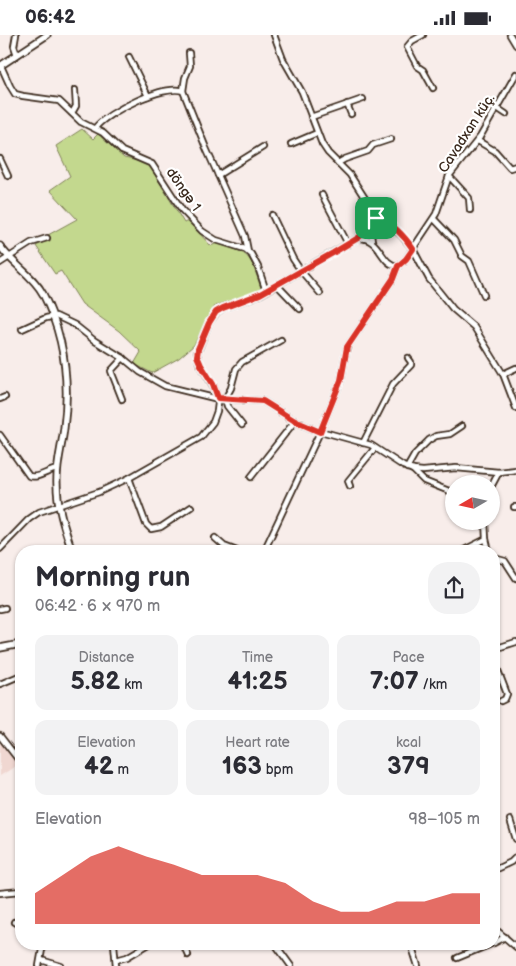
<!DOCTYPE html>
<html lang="en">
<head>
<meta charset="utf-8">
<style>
	:root { --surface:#fff; --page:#f2f2f3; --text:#2b2b33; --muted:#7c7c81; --accent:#d93025 }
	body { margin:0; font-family:"Balsamiq Sans",sans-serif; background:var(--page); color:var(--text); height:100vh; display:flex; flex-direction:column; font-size:19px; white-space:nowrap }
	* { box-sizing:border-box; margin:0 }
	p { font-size:16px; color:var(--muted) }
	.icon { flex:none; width:28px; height:28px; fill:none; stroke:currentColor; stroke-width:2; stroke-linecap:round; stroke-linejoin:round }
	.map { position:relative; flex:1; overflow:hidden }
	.details { position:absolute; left:15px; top:510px; width:485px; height:405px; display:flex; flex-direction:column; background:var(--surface); border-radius:20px; box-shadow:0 1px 4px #0004 }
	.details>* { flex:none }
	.needle { width:32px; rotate:261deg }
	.fabs { position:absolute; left:445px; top:440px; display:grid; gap:10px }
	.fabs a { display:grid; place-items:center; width:55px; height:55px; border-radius:50%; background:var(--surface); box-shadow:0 1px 4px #0004; font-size:25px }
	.pin { position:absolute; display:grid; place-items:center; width:42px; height:42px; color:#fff; margin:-21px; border-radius:10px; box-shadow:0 2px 8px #0006 }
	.round { display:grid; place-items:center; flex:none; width:52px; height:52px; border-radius:20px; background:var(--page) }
	.head { display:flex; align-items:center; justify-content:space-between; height:85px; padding:0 20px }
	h1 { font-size:28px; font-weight:800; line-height:38px }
	.stats { display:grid; grid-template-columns:repeat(3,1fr); gap:8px; height:85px; padding:5px 20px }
	.stats div { display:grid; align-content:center; border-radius:12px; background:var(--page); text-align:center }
	.stats b { font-size:25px; font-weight:800 }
	.stats small { font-size:14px; font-weight:400 }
	.stats p { font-size:14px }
	.chart { height:140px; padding:10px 20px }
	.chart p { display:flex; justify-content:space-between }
	.chart svg { width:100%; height:90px; margin-top:5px; fill:var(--accent); opacity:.7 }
	.status { display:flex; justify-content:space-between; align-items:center; height:35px; padding:0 25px; background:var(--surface); direction:ltr }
	.status svg { height:14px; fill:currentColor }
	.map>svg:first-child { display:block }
	.built { fill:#f0d7d1 }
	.green { fill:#c3d88e; stroke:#7f8156 }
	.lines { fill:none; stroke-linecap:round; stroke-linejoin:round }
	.minor-casing { stroke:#3b2a1e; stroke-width:8 }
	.tertiary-casing { stroke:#3b2a1e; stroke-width:9 }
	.minor { stroke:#fff; stroke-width:4.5 }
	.tertiary { stroke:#fff; stroke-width:5.5 }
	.route-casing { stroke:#fff; stroke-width:10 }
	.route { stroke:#d93025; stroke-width:6 }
	.labels { text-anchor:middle; stroke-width:4.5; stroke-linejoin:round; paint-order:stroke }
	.street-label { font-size:14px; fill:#3b2a1e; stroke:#fff }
</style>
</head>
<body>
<div class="status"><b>06:42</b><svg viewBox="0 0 49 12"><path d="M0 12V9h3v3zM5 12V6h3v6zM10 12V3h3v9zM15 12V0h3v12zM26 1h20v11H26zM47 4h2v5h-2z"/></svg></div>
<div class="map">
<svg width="516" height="931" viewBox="0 0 516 931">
	<rect width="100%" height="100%" fill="#f8edea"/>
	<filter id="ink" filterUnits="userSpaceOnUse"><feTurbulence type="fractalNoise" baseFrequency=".02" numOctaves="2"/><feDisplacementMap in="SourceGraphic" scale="10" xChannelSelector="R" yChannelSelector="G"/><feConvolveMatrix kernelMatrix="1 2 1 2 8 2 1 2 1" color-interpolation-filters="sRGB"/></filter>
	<g filter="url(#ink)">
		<!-- built -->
		<path class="built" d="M0,706L19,729L0,741Z"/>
		<!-- green -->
		<path class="green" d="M82,94L93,104L98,99L124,123L143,127L151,133L184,188L188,186L211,211L217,208C252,220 249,218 261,253L256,258L215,271L194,310L179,323L152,338L134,329L141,317L119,296L82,269L61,236L55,239L36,211L50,204L48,200L77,184L50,155L70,141L56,111Z"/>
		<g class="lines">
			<defs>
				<g id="minor">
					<path d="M16,0L14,11L17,20"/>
					<path d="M274,0L283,24L302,57L322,109L328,118L350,140L375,179C378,189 368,194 372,205"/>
					<path d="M423,0L412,6L407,12L417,31L423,35L433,53"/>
					<path d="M510,0L516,10"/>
					<path d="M129,22L148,61"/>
					<path d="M1,31L10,51L15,59L23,61L59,66L81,87L103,98L122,116L152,129L182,175L202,196L216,205L245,214L251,219L258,232L266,256"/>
					<path d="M183,56L185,43L190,31L189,18"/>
					<path d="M347,69L351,79"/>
					<path d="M497,73L506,79"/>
					<path d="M72,78L76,71L75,55"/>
					<path d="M311,82L363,64"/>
					<path d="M95,93C107,77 164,49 183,56L206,113L245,201L248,216"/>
					<path d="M478,106L495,116L510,133L516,131"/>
					<path d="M291,109L317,98"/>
					<path d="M0,124L8,141"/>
					<path d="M338,128L345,124L368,116L373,110L391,104"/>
					<path d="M218,140L263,112"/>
					<path d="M449,141L469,163L470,175"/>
					<path d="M322,160L348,209"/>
					<path d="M272,180L293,224L301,236L320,258"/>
					<path d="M376,183L385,186L401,200L413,214L429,244L453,274L474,292L503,339L516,373"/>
					<path d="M434,184L454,205L462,221L469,226L484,260"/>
					<path d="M358,203L372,191"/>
					<path d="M0,228L31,208L47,203"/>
					<path d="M277,250L300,274"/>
					<path d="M22,294L46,283L56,281L75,290L95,306L123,323L140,337L165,351L214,363L263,366L295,386L313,394L371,410L403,431L413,435L423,436L456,433L499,437L516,435"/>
					<path d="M503,339L516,333"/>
					<path d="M0,364L5,362"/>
					<path d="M122,364L111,336L123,323"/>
					<path d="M242,390L227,371L225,364L231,353L236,334L242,327L281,305"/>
					<path d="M0,400L29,441C39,444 48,435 58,434"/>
					<path d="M363,408L393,349L411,330V327L408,323"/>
					<path d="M407,433L415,419L429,405L436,401L450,399L462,391"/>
					<path d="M413,435L424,446L454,458"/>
					<path d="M251,442L295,386"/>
					<path d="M129,443L146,489L151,494L161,492L191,472"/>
					<path d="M350,451L348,446L375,413"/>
					<path d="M491,452L499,437"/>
					<path d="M514,472H516"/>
					<path d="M485,486L486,504L489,516"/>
					<path d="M215,503L224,511L237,516"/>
					<path d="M0,514L29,484L39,477L99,457L129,443L201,402L213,387L217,376L218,368L215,354L199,327L197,318L209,288L217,277L223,273L261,259L358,203C381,202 380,230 398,231"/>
					<path d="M264,516L320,397L341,345L347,312L393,244L398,231L406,224L436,179L449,141L480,102L516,39"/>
					<path d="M462,516L486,504"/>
					<path d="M494,523L505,526L516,543"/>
					<path d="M0,574L5,573"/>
					<path d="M494,614L516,607"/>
					<path d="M494,625L507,659L505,664L501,666"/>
					<path d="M0,649L19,641"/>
					<path d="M0,701L21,728"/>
					<path d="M510,785L516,804"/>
					<path d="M494,835L511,827L516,822"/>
					<path d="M0,858L21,856"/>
					<path d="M14,887L21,891"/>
					<path d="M494,893L516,912"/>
					<path d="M494,908L505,902"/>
					<path d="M114,909L116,931"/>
					<path d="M183,909L188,920"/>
					<path d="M275,909L291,931"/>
					<path d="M411,909L418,931"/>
					<path d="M457,923L491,909"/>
					<path d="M41,925L61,931"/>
					<path d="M116,925L127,922L149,909"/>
					<path d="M39,931L43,909"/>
				</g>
				<g id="tertiary">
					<path d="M0,31L47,0"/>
					<path d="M0,211C12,229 33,240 43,259C64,300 70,347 64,393C62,411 56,430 57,449C57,472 65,495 72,516"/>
					<path d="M0,613L21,609"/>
				</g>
			</defs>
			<!-- minor casing -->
			<use href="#minor" class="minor-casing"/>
			<!-- tertiary casing -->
			<use href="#tertiary" class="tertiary-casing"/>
			<!-- minor -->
			<use href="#minor" class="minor"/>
			<!-- tertiary -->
			<use href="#tertiary" class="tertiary"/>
		</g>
	</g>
	<g class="lines" filter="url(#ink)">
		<defs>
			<path id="route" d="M376,183C391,186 405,202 413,214L406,224L398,231L393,244L347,312L341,345L320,397L295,386L263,366L218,363L213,349L201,330L197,321L198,314L209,288L216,277L223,273L260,259L333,218L358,203L373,190Z"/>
		</defs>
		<!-- route casing -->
		<use href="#route" class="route-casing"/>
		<!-- route -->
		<use href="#route" class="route"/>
	</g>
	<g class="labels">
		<!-- street labels -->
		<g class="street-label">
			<text transform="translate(466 98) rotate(-57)" y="5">Cavadxan küç.</text>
			<text transform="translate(184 154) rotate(55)" y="5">döngə 1</text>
		</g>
	</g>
</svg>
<div class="fabs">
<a><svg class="needle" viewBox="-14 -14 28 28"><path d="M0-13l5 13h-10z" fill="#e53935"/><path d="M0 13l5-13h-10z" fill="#7c7c81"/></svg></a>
</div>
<div class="pin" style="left:376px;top:183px;background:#1e9e55"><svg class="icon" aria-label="arrive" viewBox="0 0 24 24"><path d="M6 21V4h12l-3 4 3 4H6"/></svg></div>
<section class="details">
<div class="head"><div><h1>Morning run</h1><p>06:42 · 6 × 970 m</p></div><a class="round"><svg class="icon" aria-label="share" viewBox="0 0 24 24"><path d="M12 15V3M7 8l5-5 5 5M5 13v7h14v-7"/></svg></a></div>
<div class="stats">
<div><p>Distance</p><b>5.82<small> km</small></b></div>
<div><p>Time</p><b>41:25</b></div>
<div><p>Pace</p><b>7:07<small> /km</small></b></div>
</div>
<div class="stats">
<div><p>Elevation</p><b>42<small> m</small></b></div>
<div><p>Heart rate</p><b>163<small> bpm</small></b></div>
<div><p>kcal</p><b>379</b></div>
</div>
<div class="chart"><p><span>Elevation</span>98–105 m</p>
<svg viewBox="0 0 160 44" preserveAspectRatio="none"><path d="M0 44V29L10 20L20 11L30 6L40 11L50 15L60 20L70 20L80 20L90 24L100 33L110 38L120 38L130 33L140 33L150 29L160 29V44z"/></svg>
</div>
</section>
</div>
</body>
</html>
